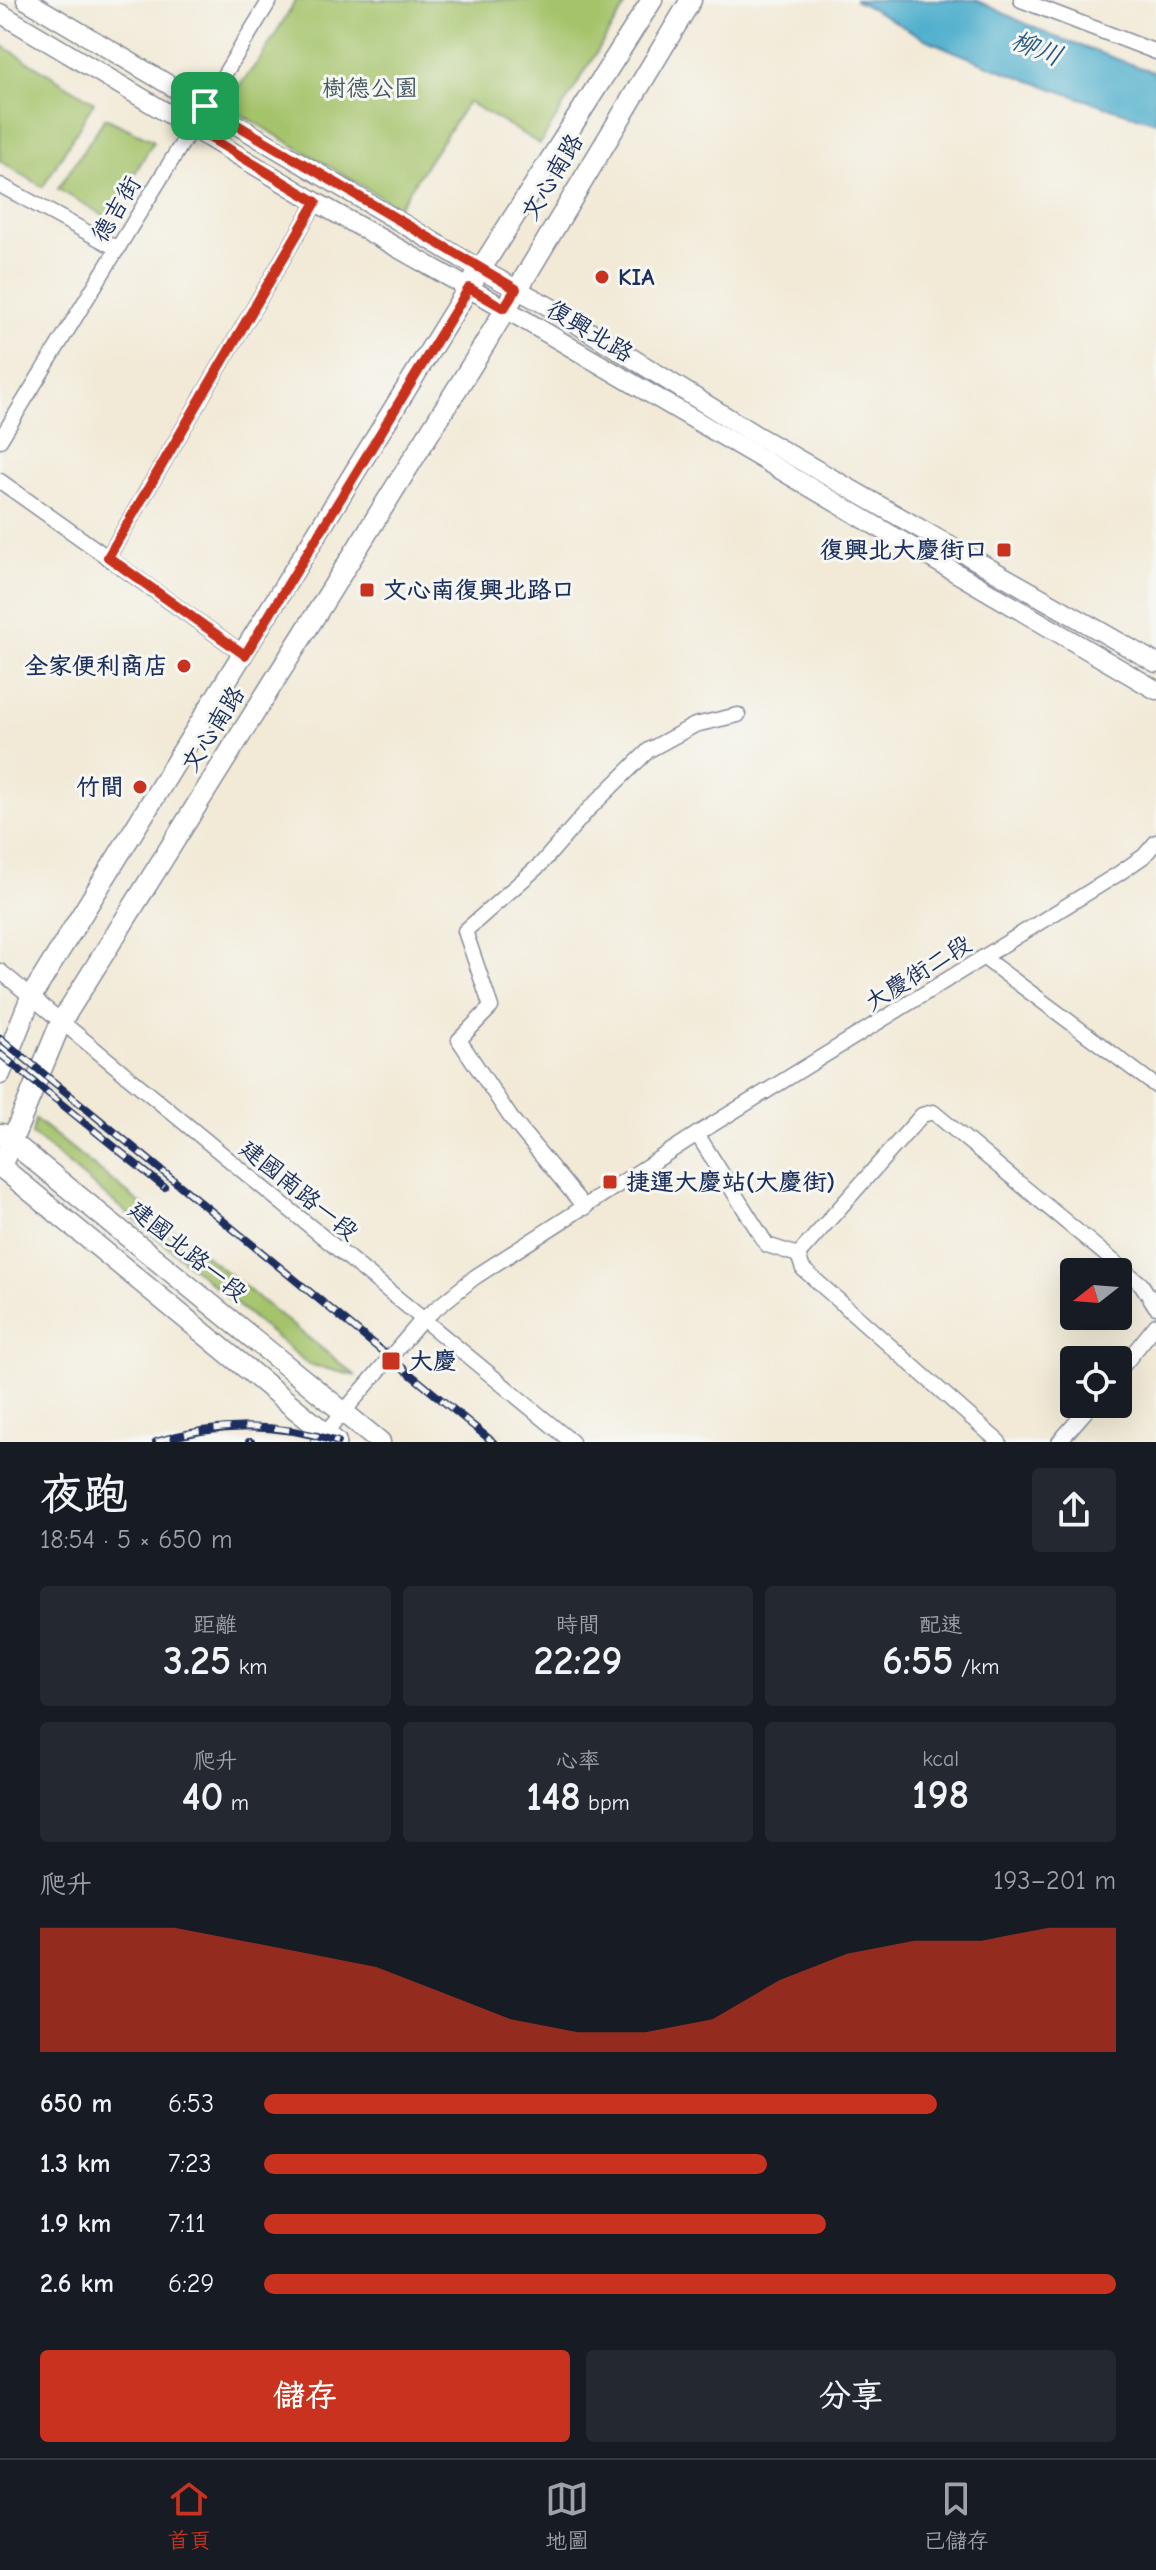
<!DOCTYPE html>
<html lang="zh-TW">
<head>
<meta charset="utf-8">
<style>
	:root { --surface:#171b24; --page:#242831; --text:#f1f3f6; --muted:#9ea1a6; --line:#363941; --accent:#c8321e }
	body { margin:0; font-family:"Comic Neue","LXGW WenKai TC",sans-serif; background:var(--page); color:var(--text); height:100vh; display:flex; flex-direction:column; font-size:30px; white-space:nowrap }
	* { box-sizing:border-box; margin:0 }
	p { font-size:26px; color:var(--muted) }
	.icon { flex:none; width:44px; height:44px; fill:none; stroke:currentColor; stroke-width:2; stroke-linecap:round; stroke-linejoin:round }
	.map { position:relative; height:1442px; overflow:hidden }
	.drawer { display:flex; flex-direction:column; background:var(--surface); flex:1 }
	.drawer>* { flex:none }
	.needle { width:52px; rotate:253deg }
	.buttons { position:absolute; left:1060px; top:1258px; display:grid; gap:16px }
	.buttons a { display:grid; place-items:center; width:72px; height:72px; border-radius:8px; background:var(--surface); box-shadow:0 8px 32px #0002; font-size:40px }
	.pin { position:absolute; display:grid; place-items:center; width:68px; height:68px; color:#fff; margin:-34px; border-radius:16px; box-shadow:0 4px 12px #0006 }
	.round { display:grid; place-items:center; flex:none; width:84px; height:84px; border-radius:8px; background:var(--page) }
	.overview { display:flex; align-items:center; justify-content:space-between; height:136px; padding:0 40px }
	h1 { font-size:44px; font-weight:800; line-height:60px }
	.figures { display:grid; grid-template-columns:repeat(3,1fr); gap:12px; height:136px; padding:8px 40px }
	.figures div { display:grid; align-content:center; border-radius:8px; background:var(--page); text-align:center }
	.figures b { font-size:40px; font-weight:800 }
	.figures small { font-size:22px; font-weight:400 }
	.figures p { font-size:22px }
	.chart { height:224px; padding:16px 40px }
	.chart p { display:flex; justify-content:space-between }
	.chart svg { width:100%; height:144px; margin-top:8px; fill:var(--accent); opacity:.7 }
	.action { display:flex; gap:16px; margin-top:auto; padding:16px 40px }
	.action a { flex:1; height:92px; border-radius:8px; background:var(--accent); color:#fff; font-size:32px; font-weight:800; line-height:92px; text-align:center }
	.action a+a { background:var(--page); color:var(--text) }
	ul { padding:0 40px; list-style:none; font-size:26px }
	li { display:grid; grid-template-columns:128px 96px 1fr; align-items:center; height:60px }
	li i { height:20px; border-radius:10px; background:var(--accent) }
	.tabs { display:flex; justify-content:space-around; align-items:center; height:112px; border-top:2px solid var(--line); background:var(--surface); font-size:22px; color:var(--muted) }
	.tabs a { display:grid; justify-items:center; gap:4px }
	.tabs .current { color:var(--accent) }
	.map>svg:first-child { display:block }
	.green { fill:#a5c36b; stroke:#607964; stroke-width:2 }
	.water { fill:#4daecc; stroke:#346e95; stroke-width:2 }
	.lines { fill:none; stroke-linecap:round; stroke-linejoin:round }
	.minor-casing { stroke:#868c9a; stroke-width:17 }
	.tertiary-casing { stroke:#868c9a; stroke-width:21 }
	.secondary-casing { stroke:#868c9a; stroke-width:23 }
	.minor { stroke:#fff; stroke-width:14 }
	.tertiary { stroke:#fff; stroke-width:18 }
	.secondary { stroke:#fff; stroke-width:20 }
	.rail-casing { stroke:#1b2f5e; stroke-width:8 }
	.rail { stroke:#f6f6f2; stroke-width:5; stroke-dasharray:15; stroke-linecap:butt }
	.route-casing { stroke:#fff; stroke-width:16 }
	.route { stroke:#c8321e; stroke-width:10 }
	.poi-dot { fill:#c8321e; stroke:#f6f6f2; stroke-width:3 }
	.labels { text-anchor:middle; stroke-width:6; stroke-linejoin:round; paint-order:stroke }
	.park-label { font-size:24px; fill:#445b62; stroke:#f6f6f2 }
	.street-label { font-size:24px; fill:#1b2f5e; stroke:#f6f6f2 }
	.poi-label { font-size:24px; font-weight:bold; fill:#1b2f5e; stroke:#f6f6f2; text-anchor:start }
	.water-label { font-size:26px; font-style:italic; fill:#2c5b84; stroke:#f6f6f2 }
</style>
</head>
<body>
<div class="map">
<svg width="1156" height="1442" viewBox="0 0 1156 1442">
	<rect width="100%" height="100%" fill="#f6f6f2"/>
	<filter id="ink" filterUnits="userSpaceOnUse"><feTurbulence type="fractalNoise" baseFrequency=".0125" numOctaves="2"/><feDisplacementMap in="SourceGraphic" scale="16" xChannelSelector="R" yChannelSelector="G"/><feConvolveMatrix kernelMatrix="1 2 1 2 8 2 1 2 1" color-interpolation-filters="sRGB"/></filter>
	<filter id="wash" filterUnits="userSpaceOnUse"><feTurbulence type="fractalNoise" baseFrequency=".006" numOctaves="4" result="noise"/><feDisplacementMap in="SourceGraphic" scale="32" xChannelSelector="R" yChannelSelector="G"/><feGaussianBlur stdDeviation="1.8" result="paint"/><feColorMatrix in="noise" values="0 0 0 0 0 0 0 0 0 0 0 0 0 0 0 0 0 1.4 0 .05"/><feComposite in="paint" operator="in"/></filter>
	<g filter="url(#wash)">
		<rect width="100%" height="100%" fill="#f2ead7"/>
		<!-- green -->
		<g class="green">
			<path d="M296,0H629L540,144L468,102L398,207L230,108L231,96L261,58Z"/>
			<path d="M0,44L94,102L43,187L0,161Z"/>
			<path d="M105,118L154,141L108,218L58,189Z"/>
			<path d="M35,1119L356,1376L308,1364L32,1134Z"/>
		</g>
		<!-- water -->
		<path class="water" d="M854,0H976L1050,35L1156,73V122C1080,99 1002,73 930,41C904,29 882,12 854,0Z"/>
	</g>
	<g filter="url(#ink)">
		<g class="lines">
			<defs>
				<g id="minor">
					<path d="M1021,0L1156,52"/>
					<path d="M0,185L118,249"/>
					<path d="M0,440L270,0"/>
					<path d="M0,481L245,655"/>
					<path d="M108,557L316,202"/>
					<path d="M984,958L1156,1086"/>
					<path d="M0,971L572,1442"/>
					<path d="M697,1134L767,1245L798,1255L922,1115L933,1112L1141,1284L1156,1307"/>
					<path d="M585,1208L511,1118L459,1040L491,1007L465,931L541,864L587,811L649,750L695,725L738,715"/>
					<path d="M798,1255L803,1269L999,1442"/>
					<path d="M1118,1372L1156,1325"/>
					<path d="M318,1442L422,1320L475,1277L697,1134L1118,874L1144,856L1156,842"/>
					<path d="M1059,1442L1092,1404"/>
				</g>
				<g id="tertiary">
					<path d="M26,0L481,270L548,306L754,434L1156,663"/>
					<path d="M0,13L316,202L504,308L1156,690"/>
				</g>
				<g id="secondary">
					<path d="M0,1074L31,997L461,300L652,0"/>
					<path d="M2,1134L380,1442"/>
					<path d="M0,1166L336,1442"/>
					<path d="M0,1169L61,1022L480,352L691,0"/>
				</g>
			</defs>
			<!-- minor casing -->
			<use href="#minor" class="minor-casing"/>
			<!-- tertiary casing -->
			<use href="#tertiary" class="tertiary-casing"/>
			<!-- secondary casing -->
			<use href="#secondary" class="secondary-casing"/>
			<!-- minor -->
			<use href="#minor" class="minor"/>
			<!-- tertiary -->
			<use href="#tertiary" class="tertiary"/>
			<!-- secondary -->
			<use href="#secondary" class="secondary"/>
			<defs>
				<g id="rail">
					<path d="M0,1038L493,1442"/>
					<path d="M0,1054L164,1187"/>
					<path d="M156,1442C218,1422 277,1422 338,1442"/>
					<path d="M249,1442H251"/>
				</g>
			</defs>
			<!-- rail casing -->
			<use href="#rail" class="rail-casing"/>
			<!-- rail -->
			<use href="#rail" class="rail"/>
		</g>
	</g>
	<g class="lines" filter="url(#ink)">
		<defs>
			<path id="route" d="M205,106L516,289L504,308L469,288L245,655L108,557L316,202L191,126Z"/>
		</defs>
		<!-- route casing -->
		<use href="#route" class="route-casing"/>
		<!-- route -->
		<use href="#route" class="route"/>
	</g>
	<!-- markers -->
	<g class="poi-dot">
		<circle cx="602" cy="277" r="8"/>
		<rect x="996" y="542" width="16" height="16" rx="4"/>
		<rect x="359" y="582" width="16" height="16" rx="4"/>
		<circle cx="184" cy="666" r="8"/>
		<circle cx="140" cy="787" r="8"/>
		<rect x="602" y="1174" width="16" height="16" rx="4"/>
		<rect x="381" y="1351" width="20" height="20" rx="4"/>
	</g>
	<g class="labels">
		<!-- park labels -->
		<g class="park-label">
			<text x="370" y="96">樹德公園</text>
		</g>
		<!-- street labels -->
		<g class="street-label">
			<text transform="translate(552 177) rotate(-59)" y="8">文心南路</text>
			<text transform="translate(116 209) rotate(-59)" y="8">德吉街</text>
			<text transform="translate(590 331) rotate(31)" y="8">復興北路</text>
			<text transform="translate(213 729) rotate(-58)" y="8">文心南路</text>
			<text transform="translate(918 973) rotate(-32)" y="8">大慶街二段</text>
			<text transform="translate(299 1190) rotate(39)" y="8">建國南路一段</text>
			<text transform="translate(188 1251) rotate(39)" y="8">建國北路一段</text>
		</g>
		<!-- poi labels -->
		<g class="poi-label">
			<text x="618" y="285">KIA</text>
			<text x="988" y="558" text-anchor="end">復興北大慶街口</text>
			<text x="383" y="598">文心南復興北路口</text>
			<text x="168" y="674" text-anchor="end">全家便利商店</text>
			<text x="124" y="795" text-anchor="end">竹間</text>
			<text x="626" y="1190">捷運大慶站(大慶街)</text>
			<text x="409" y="1369">大慶</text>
		</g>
		<!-- water labels -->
		<g class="water-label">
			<text transform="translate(1037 48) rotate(22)" y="9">柳川</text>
		</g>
	</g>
</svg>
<div class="buttons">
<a><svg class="needle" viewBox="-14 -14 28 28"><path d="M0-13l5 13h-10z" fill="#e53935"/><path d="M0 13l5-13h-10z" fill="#9ea1a6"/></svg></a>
<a><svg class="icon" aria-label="locate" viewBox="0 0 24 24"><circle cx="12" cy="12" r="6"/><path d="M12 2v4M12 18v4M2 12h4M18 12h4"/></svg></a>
</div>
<div class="pin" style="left:205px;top:106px;background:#1e9e55"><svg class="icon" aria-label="arrive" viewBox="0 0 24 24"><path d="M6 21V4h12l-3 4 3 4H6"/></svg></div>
</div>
<section class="drawer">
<div class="overview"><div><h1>夜跑</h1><p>18:54 · 5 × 650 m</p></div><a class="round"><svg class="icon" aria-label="share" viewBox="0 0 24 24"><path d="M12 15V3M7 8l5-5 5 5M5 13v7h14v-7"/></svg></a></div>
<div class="figures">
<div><p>距離</p><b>3.25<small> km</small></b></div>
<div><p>時間</p><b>22:29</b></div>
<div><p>配速</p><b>6:55<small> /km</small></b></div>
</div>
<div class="figures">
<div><p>爬升</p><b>40<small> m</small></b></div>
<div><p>心率</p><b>148<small> bpm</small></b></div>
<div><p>kcal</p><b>198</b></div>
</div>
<div class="chart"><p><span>爬升</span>193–201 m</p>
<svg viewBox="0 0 160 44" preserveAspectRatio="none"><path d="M0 44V6L10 6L20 6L30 10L40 14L50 18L60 26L70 34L80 38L90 38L100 34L110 22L120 14L130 10L140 10L150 6L160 6V44z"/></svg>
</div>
<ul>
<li><b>650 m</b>6:53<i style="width:79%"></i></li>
<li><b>1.3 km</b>7:23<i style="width:59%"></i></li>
<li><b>1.9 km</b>7:11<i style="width:66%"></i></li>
<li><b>2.6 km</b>6:29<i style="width:100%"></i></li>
</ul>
<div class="action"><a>儲存</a><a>分享</a></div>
</section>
<nav class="tabs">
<a class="current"><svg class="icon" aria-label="home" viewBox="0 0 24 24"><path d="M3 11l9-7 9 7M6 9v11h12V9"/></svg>首頁</a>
<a><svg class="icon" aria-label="map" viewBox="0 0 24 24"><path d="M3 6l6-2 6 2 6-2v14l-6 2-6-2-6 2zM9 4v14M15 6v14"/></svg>地圖</a>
<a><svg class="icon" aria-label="saved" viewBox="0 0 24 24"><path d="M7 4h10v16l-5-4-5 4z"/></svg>已儲存</a>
</nav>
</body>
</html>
